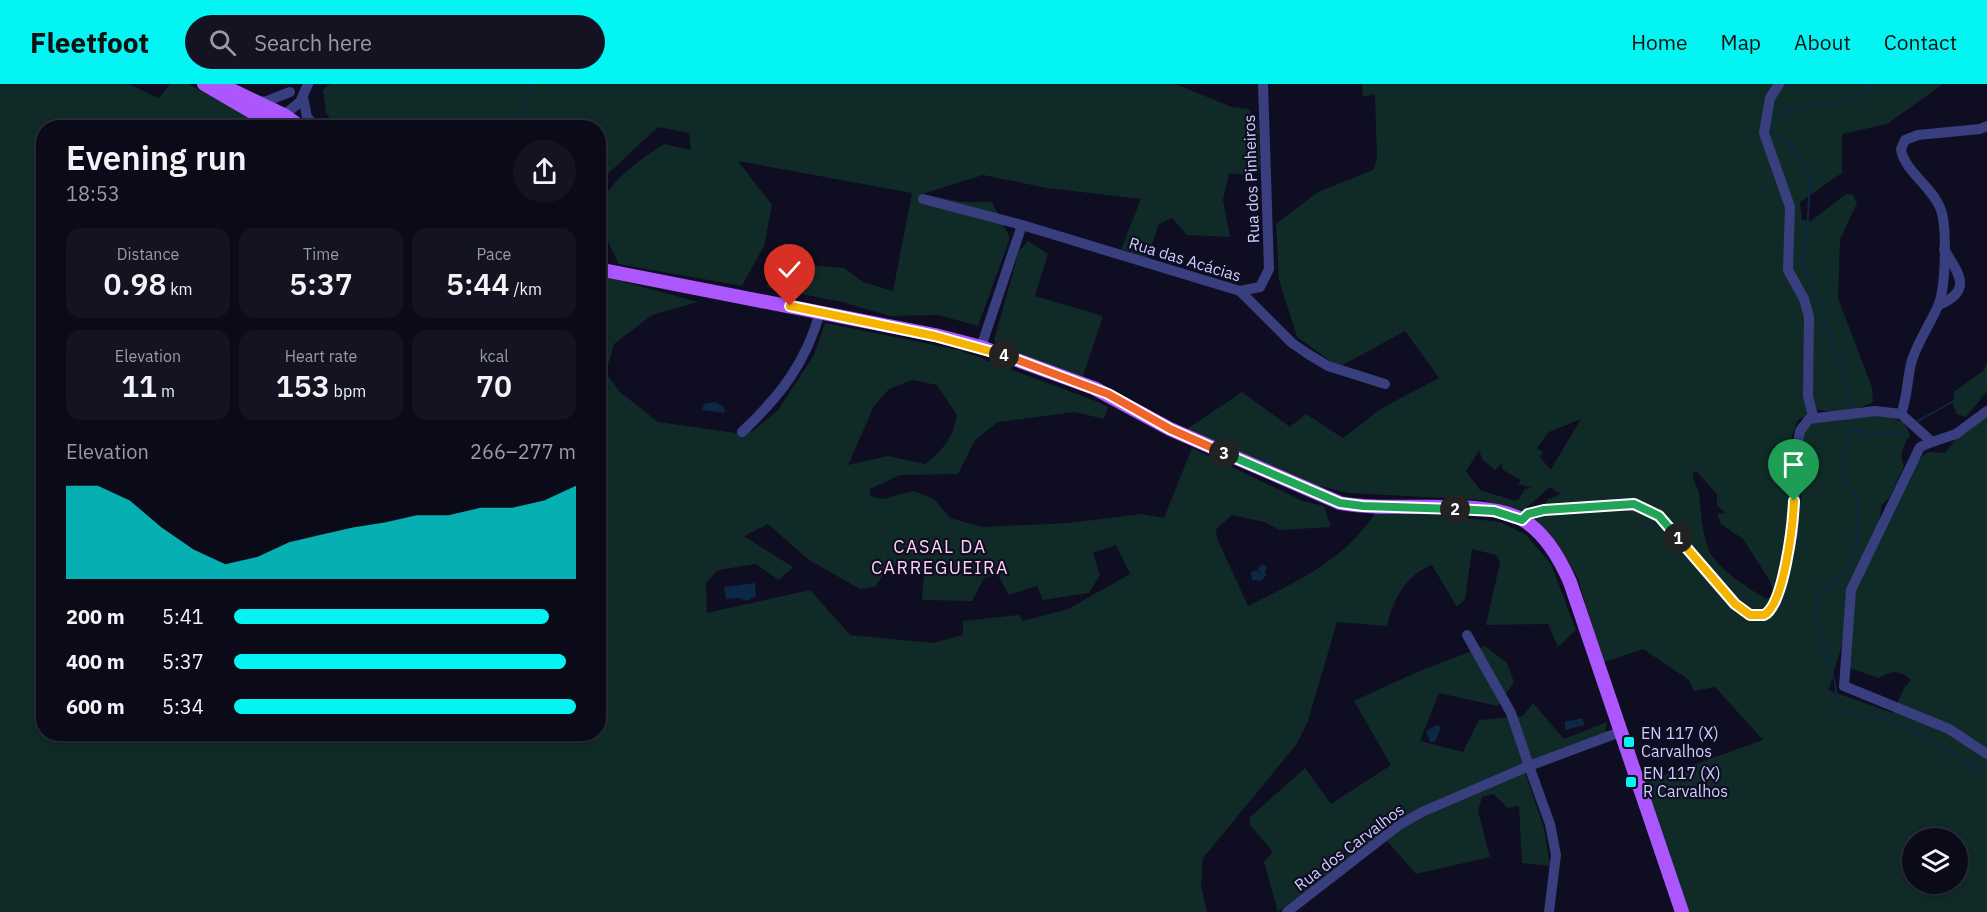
<!DOCTYPE html>
<html lang="en">
<head>
<meta charset="utf-8">
<style>
	:root { --surface:#0a0a19; --page:#131322; --text:#f1f3f6; --muted:#999aa2; --line:#2a2b38; --accent:#03f5f3 }
	body { margin:0; font-family:"IBM Plex Sans",sans-serif; background:var(--page); color:var(--text); height:100vh; display:flex; flex-direction:column; font-size:22px; white-space:nowrap }
	* { box-sizing:border-box; margin:0 }
	p { font-size:20px; color:var(--muted) }
	.icon { flex:none; width:33px; height:33px; fill:none; stroke:currentColor; stroke-width:2; stroke-linecap:round; stroke-linejoin:round }
	.map { position:relative; flex:1; overflow:hidden }
	.sheet { position:absolute; left:36px; top:36px; width:570px; height:621px; display:flex; flex-direction:column; background:var(--surface); border-radius:24px; box-shadow:0 3px 9px #0003,0 0 0 2px var(--line) }
	.sheet>* { flex:none }
	.controls { position:absolute; left:1902px; top:744px; display:grid; gap:12px }
	.controls a { display:grid; place-items:center; width:66px; height:66px; border-radius:50%; background:var(--surface); box-shadow:0 3px 9px #0003,0 0 0 2px var(--line); font-size:30px }
	.pin { position:absolute; display:grid; place-items:center; width:51px; height:51px; color:#fff; margin:-62px -26px; border-radius:50% 50% 50% 0; rotate:-45deg; box-shadow:0 0 6px #0007 }
	.pin .icon { rotate:45deg }
	.km { position:absolute; width:30px; height:30px; margin:-15px; border-radius:50%; background:#222; color:#fff; font-size:16px; line-height:30px; text-align:center }
	.round { display:grid; place-items:center; flex:none; width:63px; height:63px; border-radius:32px; background:var(--page) }
	.head { display:flex; align-items:center; justify-content:space-between; height:102px; padding:0 30px }
	h1 { font-size:33px; font-weight:600; line-height:45px }
	.stats { display:grid; grid-template-columns:repeat(3,1fr); gap:9px; height:102px; padding:6px 30px }
	.stats div { display:grid; align-content:center; border-radius:15px; background:var(--page); text-align:center }
	.stats b { font-size:30px; font-weight:600 }
	.stats small { font-size:16px; font-weight:400 }
	.stats p { font-size:16px }
	.chart { height:168px; padding:12px 30px }
	.chart p { display:flex; justify-content:space-between }
	.chart svg { width:100%; height:108px; margin-top:6px; fill:var(--accent); opacity:.7 }
	ul { padding:0 30px; list-style:none; font-size:20px }
	li { display:grid; grid-template-columns:96px 72px 1fr; align-items:center; height:45px }
	li i { height:15px; border-radius:8px; background:var(--accent) }
	header { display:flex; align-items:center; gap:36px; box-sizing:border-box; height:84px; padding:0 30px; background:var(--accent); color:#111 }
	header strong { font-size:28px }
	nav { display:flex; gap:33px; margin-inline-start:auto; font-size:21px }
	.search { width:420px; height:54px; background:var(--page); display:flex; align-items:center; gap:15px; box-sizing:border-box; padding:0 21px; border-radius:33px; color:var(--muted); font-size:22px }
	.map>svg:first-child { display:block }
	.green { fill:#102b27; fill-rule:evenodd }
	.water { fill:#0d2845 }
	.lines { fill:none; stroke-linecap:round; stroke-linejoin:round }
	.stream { stroke:#0d2845; stroke-width:2 }
	.minor { stroke:#393e7f; stroke-width:10 }
	.major { stroke:#ac56fd; stroke-width:14 }
	.split-1-casing { stroke:#fff; stroke-width:12 }
	.split-2-casing { stroke:#fff; stroke-width:12 }
	.split-3-casing { stroke:#fff; stroke-width:12 }
	.split-4-casing { stroke:#fff; stroke-width:12 }
	.split-5-casing { stroke:#fff; stroke-width:12 }
	.split-1 { stroke:#f5b400; stroke-width:8 }
	.split-2 { stroke:#22a559; stroke-width:8 }
	.split-3 { stroke:#22a559; stroke-width:8 }
	.split-4 { stroke:#f0652b; stroke-width:8 }
	.split-5 { stroke:#f5b400; stroke-width:8 }
	.poi-dot { fill:#03f5f3; stroke:#0e0d21; stroke-width:2 }
	.labels { text-anchor:middle; stroke-width:4.5; stroke-linejoin:round; paint-order:stroke }
	.street-label { font-size:16px; fill:#cecefe; stroke:#0e0d21 }
	.poi-label { font-size:16px; fill:#cecefe; stroke:#0e0d21; text-anchor:start }
	.neighbourhood-label { font-size:18px; letter-spacing:1.5px; fill:#fecff2; stroke:#0e0d21 }
</style>
</head>
<body>
<header>
<strong>Fleetfoot</strong>
<div class="search"><svg class="icon" aria-label="search" viewBox="0 0 24 24"><circle cx="10" cy="10" r="6"/><path d="M15 15l6 6"/></svg>Search here</div>
<nav><a>Home</a><a>Map</a><a>About</a><a>Contact</a></nav>
</header>
<div class="map">
<svg width="1987" height="828" viewBox="0 0 1987 828">
	<rect width="100%" height="100%" fill="#0e0d21"/>
	<!-- green -->
	<g class="green">
		<path d="M0,0H128L159,14L170,0H188L268,43L44,44V650H598L599,191L698,218L652,231L614,260L606,289L620,308L658,338L736,349L753,347L778,326L814,271L825,239L959,266L1098,318L1108,323L1104,335L1075,328L998,338L975,356L958,390L900,391L870,405V412L883,415L913,407L934,415L950,434L982,443L1069,439L1142,430L1164,434L1192,364L1303,417L1324,422L1331,443L1280,446L1264,438L1232,431L1216,445L1217,454L1248,522C1297,497 1344,477 1375,429H1419L1500,438L1526,451L1551,480L1576,546L1558,563L1548,540L1486,541L1500,478L1496,471L1472,465L1465,515L1457,523L1432,481C1406,491 1393,515 1387,542L1337,538L1308,637L1296,661L1203,774L1201,802L1207,828H0ZM912,296L937,301L957,331C953,354 943,366 925,380L888,372L848,381L874,322L889,305ZM768,440L809,476L860,505L875,503L889,481L924,488L922,516L972,517L984,494L998,491L1009,511L1037,502L1043,516L1089,509L1100,491L1093,469L1116,461L1130,490L1068,525L1022,537L1019,531L963,537V551L933,559L850,551L810,506L707,529L706,499L718,486L756,480L779,496L793,483L744,452Z"/>
		<path d="M330,0H1175L1232,23L1249,25L1258,41L1260,84L1249,91L1229,89L1223,116L1230,153L1187,151L1172,134L1159,140L1147,174L1121,165L1141,115L1047,104L983,91L922,110L962,118H992L1010,154L978,242L938,231L890,232L842,218L767,203L776,174L800,180L844,184L863,198L893,207L912,109L738,77L772,121L764,162L742,202L619,180C613,167 601,148 600,133C597,104 641,75 664,60L691,66L689,49L658,43L599,98L598,44L336,43L326,29L323,6Z"/>
		<path d="M1362,0H1943L1887,40L1842,50V89L1800,118L1802,136L1811,137L1846,110L1853,111L1857,119L1840,156L1838,214L1872,304L1873,318C1856,327 1835,331 1816,325L1798,336L1792,352L1788,447L1773,508L1770,497L1743,455L1721,440L1717,430L1726,429L1717,422V410L1696,387L1693,389C1692,397 1698,402 1699,410C1701,428 1702,450 1709,466C1717,485 1750,505 1766,515L1781,509L1801,414L1803,392L1800,374L1804,346L1816,337L1877,331L1893,334L1904,339L1910,351C1905,360 1898,371 1904,382L1890,413L1881,422C1882,451 1857,475 1849,503C1842,529 1847,555 1836,580C1832,589 1833,598 1828,606L1893,629L1904,604L1911,596C1899,586 1892,586 1879,594L1849,584L1854,508L1913,383C1928,366 1923,367 1945,369L1956,355L1987,329V828H1689L1642,699L1763,656L1715,603L1694,607L1689,596L1643,565L1602,579L1578,494L1561,466L1535,435L1548,415L1561,410L1550,403L1523,427L1482,416L1349,409L1303,398L1187,345L1242,308L1290,343L1306,330L1343,354L1382,324L1439,294L1405,247L1339,283L1297,253L1279,196L1276,140L1318,108L1373,86L1377,76L1375,10L1363,13ZM1581,335L1551,385H1550L1540,373L1543,368L1537,364L1549,348ZM1479,367L1483,376L1495,386L1501,380L1503,386L1521,396L1518,400L1532,404L1525,405L1518,416H1512L1480,406L1466,387ZM1912,754H1958V800H1912Z"/>
		<path d="M1028,157L1048,170L1035,212L1103,232L1083,292L1001,264L994,256L1019,167Z"/>
		<path d="M1987,278V307L1966,333L1957,330L1953,321L1954,308L1984,286Z"/>
		<path d="M1485,562L1507,579L1514,598L1498,622L1439,609L1420,657L1463,668L1479,636L1523,632L1533,619L1564,655L1607,638L1605,650L1522,680L1544,744L1550,782L1522,779L1519,722L1508,724L1493,710L1482,713L1478,727L1490,773L1416,790L1381,750L1278,828L1264,778L1273,768L1250,741V733L1305,684L1331,720L1391,681L1354,617L1417,588Z"/>
	</g>
	<!-- water -->
	<g class="water">
		<path d="M784,159L804,163L801,175L791,176L781,171Z"/>
		<path d="M715,318L724,323L725,329L702,326L704,320Z"/>
		<path d="M1262,480L1267,483L1265,488L1267,491L1260,497L1252,496L1251,488L1257,486L1261,491L1258,484Z"/>
		<path d="M755,499L756,512L747,517L738,514L726,515L724,503Z"/>
		<path d="M1582,634L1585,641L1565,646V638Z"/>
		<path d="M1437,641L1441,643L1435,658H1430L1426,647Z"/>
	</g>
	<g class="lines">
		<!-- stream -->
		<g class="stream">
			<path d="M517,44L530,0"/>
			<path d="M1851,325L1844,287L1802,176L1807,153L1810,91L1806,80L1789,60L1775,50L1773,37C1797,7 1848,35 1872,0"/>
			<path d="M1851,333L1848,364L1842,383L1845,397L1858,415L1857,455L1850,481L1835,499L1818,511L1816,533L1820,550L1835,599L1837,620L1843,626L1890,636L1922,650L1987,691"/>
			<path d="M1918,337L1979,303L1987,295"/>
			<path d="M1851,347L1898,351L1906,345"/>
		</g>
		<!-- minor -->
		<g class="minor">
			<path d="M1779,0L1770,14L1764,49L1790,123L1788,186L1804,215L1809,233L1808,312L1813,332"/>
			<path d="M303,13L307,33L316,44"/>
			<path d="M258,18L267,17L290,8"/>
			<path d="M284,31L300,18L308,0"/>
			<path d="M923,115L1022,141"/>
			<path d="M1240,207L1260,203L1269,185L1263,0"/>
			<path d="M1939,221C1974,206 1958,189 1944,165"/>
			<path d="M981,263L1022,141L1240,207L1292,259L1308,270L1328,282L1385,300"/>
			<path d="M1901,330C1908,312 1907,293 1912,276C1919,256 1930,240 1938,222C1946,204 1947,144 1941,126C1933,103 1904,87 1901,65L1905,56L1918,51L1980,45L1987,42"/>
			<path d="M742,348C780,312 806,279 820,228"/>
			<path d="M1932,358L1920,363L1851,506L1844,602L1949,645L1987,670"/>
			<path d="M1522,436L1529,430L1544,426L1618,420L1645,424L1659,432L1735,520L1750,531H1764L1776,519L1793,449L1797,364L1800,347L1809,335L1875,327L1901,330L1932,358L1956,350L1987,327"/>
			<path d="M1467,551L1511,629L1529,682L1620,648"/>
			<path d="M1287,828L1399,741L1422,728L1529,682L1550,740L1556,771L1549,828"/>
		</g>
		<!-- major -->
		<g class="major">
			<path d="M204,0L280,44"/>
			<path d="M219,0L284,31L302,44"/>
			<path d="M598,185L935,251L981,263L1094,304L1170,345L1340,419C1389,429 1483,413 1523,436C1545,449 1560,475 1570,498L1682,828"/>
		</g>
	</g>
	<g class="lines">
		<defs>
			<path id="split-1" d="M1678,454L1735,520L1750,531H1764C1784,521 1793,440 1794,417"/>
			<path id="split-2" d="M1455,425L1494,427L1522,436L1528,430L1544,426L1634,420L1659,432L1678,454"/>
			<path id="split-3" d="M1224,369L1340,419L1363,422L1455,425"/>
			<path id="split-4" d="M1004,271L1108,310L1170,345L1224,369"/>
			<path id="split-5" d="M790,222L935,252L1004,271"/>
		</defs>
		<!-- split-1 casing -->
		<use href="#split-1" class="split-1-casing"/>
		<!-- split-2 casing -->
		<use href="#split-2" class="split-2-casing"/>
		<!-- split-3 casing -->
		<use href="#split-3" class="split-3-casing"/>
		<!-- split-4 casing -->
		<use href="#split-4" class="split-4-casing"/>
		<!-- split-5 casing -->
		<use href="#split-5" class="split-5-casing"/>
		<!-- split-1 -->
		<use href="#split-1" class="split-1"/>
		<!-- split-2 -->
		<use href="#split-2" class="split-2"/>
		<!-- split-3 -->
		<use href="#split-3" class="split-3"/>
		<!-- split-4 -->
		<use href="#split-4" class="split-4"/>
		<!-- split-5 -->
		<use href="#split-5" class="split-5"/>
	</g>
	<!-- markers -->
	<g class="poi-dot">
		<rect x="1623" y="652" width="12" height="12" rx="3"/>
		<rect x="1625" y="692" width="12" height="12" rx="3"/>
	</g>
	<g class="labels">
		<!-- street labels -->
		<g class="street-label">
			<text transform="translate(1251 95) rotate(-92)" y="6">Rua dos Pinheiros</text>
			<text transform="translate(1185 175) rotate(17)" y="6">Rua das Acácias</text>
			<text transform="translate(1349 763) rotate(-37)" y="6">Rua dos Carvalhos</text>
		</g>
		<!-- poi labels -->
		<g class="poi-label">
			<text x="1641" y="655">EN 117 (X)<tspan x="1641" dy="18">Carvalhos</tspan></text>
			<text x="1643" y="695">EN 117 (X)<tspan x="1643" dy="18">R Carvalhos</tspan></text>
		</g>
		<!-- neighbourhood labels -->
		<g class="neighbourhood-label">
			<text x="940" y="469">CASAL DA<tspan x="940" dy="21">CARREGUEIRA</tspan></text>
		</g>
	</g>
</svg>
<div class="controls">
<a><svg class="icon" aria-label="layers" viewBox="0 0 24 24"><path d="M12 4l9 5-9 5-9-5zM3 14l9 5 9-5"/></svg></a>
</div>
<div class="pin" style="left:1794px;top:417px;background:#1e9e55"><svg class="icon" aria-label="arrive" viewBox="0 0 24 24"><path d="M6 21V4h12l-3 4 3 4H6"/></svg></div>
<div class="pin" style="left:790px;top:222px;background:#d93025"><svg class="icon" aria-label="check" viewBox="0 0 24 24"><path d="M5 12l5 5 9-10"/></svg></div>
<b class="km" style="left:1678px;top:454px">1</b>
<b class="km" style="left:1455px;top:425px">2</b>
<b class="km" style="left:1224px;top:369px">3</b>
<b class="km" style="left:1004px;top:271px">4</b>
<section class="sheet">
<div class="head"><div><h1>Evening run</h1><p>18:53</p></div><a class="round"><svg class="icon" aria-label="share" viewBox="0 0 24 24"><path d="M12 15V3M7 8l5-5 5 5M5 13v7h14v-7"/></svg></a></div>
<div class="stats">
<div><p>Distance</p><b>0.98<small> km</small></b></div>
<div><p>Time</p><b>5:37</b></div>
<div><p>Pace</p><b>5:44<small> /km</small></b></div>
</div>
<div class="stats">
<div><p>Elevation</p><b>11<small> m</small></b></div>
<div><p>Heart rate</p><b>153<small> bpm</small></b></div>
<div><p>kcal</p><b>70</b></div>
</div>
<div class="chart"><p><span>Elevation</span>266–277 m</p>
<svg viewBox="0 0 160 44" preserveAspectRatio="none"><path d="M0 44V6L10 6L20 12L30 23L40 32L50 38L60 35L70 29L80 26L90 23L100 21L110 18L120 18L130 15L140 15L150 12L160 6V44z"/></svg>
</div>
<ul>
<li><b>200 m</b>5:41<i style="width:92%"></i></li>
<li><b>400 m</b>5:37<i style="width:97%"></i></li>
<li><b>600 m</b>5:34<i style="width:100%"></i></li>
</ul>
</section>
</div>
</body>
</html>
